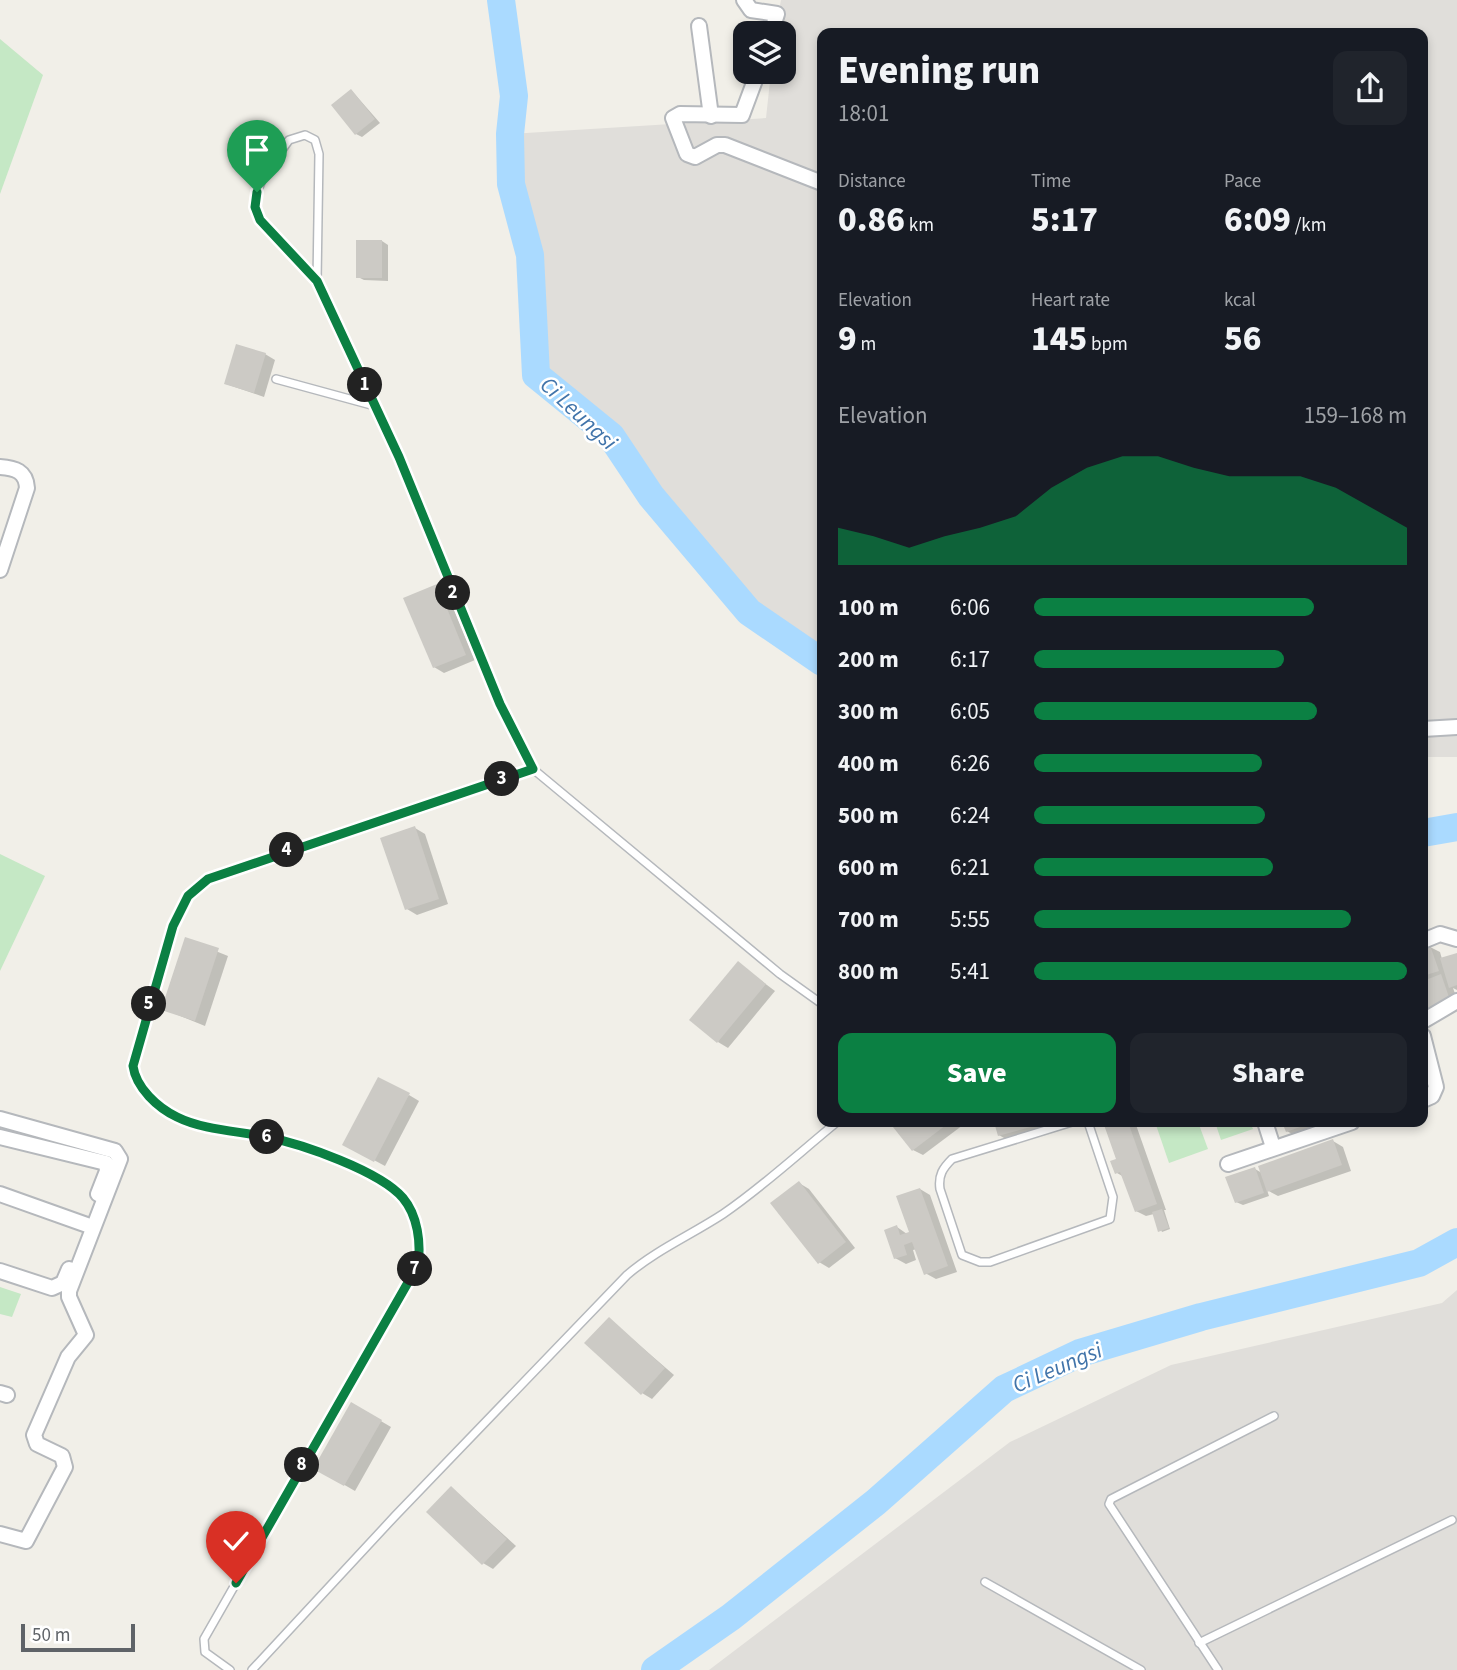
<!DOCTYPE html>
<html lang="en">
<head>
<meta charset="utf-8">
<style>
	:root { --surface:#171b24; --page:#20242c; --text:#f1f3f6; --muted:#9ea1a6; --accent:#0b8043 }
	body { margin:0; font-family:"Source Sans 3",sans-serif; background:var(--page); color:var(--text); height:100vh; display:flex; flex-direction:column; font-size:26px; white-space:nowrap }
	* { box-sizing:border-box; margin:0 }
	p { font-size:23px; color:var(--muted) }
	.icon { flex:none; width:38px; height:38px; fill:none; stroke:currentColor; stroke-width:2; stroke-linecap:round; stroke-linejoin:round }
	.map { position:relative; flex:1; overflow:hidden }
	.sheet { position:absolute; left:817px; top:28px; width:611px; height:1099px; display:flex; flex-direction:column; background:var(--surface); border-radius:14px; box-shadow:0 4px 10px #0003 }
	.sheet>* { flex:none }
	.buttons { position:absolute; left:733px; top:21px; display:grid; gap:14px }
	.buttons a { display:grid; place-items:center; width:63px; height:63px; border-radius:14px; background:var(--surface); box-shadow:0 4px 10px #0003; font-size:35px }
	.scale { position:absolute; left:21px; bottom:18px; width:114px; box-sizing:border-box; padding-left:7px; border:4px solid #5f6368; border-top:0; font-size:19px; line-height:24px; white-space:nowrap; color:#5f6368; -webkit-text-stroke:5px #fff; paint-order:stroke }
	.pin { position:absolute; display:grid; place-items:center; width:60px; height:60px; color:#fff; margin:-72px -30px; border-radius:50% 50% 50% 0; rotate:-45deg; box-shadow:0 0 7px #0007 }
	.pin .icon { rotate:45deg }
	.km { position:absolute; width:35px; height:35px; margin:-18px; border-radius:50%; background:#222; color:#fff; font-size:19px; line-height:35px; text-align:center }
	.round { display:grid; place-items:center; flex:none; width:74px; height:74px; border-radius:14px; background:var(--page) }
	.headline { display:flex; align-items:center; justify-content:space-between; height:119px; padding:0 21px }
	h1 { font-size:38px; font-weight:800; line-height:52px }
	.figures { display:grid; grid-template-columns:repeat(3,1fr); gap:10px; height:119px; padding:7px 21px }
	.figures div { display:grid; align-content:center }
	.figures b { font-size:35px; font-weight:800 }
	.figures small { font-size:19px; font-weight:400 }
	.figures p { font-size:19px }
	.chart { height:196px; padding:14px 21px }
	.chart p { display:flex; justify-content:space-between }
	.chart svg { width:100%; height:126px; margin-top:7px; fill:var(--accent); opacity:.7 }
	.action { display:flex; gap:14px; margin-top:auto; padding:14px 21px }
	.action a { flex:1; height:80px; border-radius:14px; background:var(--accent); color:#fff; font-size:28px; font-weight:800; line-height:80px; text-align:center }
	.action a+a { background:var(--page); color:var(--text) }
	ul { padding:0 21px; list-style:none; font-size:23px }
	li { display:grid; grid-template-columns:112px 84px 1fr; align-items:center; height:52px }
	li i { height:18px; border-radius:9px; background:var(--accent) }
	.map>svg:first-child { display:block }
	.industrial { fill:#e0deda }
	.green { fill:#c5e8c5 }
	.shadow { fill:#0003 }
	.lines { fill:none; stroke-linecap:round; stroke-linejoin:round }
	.river { stroke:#aadaff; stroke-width:28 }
	.building { fill:#cccac5 }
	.lane-casing { stroke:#b5b8bc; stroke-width:10 }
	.street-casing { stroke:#b5b8bc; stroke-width:18 }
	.lane { stroke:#fff; stroke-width:7 }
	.street { stroke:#fff; stroke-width:14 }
	.route-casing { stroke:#fff; stroke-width:14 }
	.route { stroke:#0b8043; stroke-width:9 }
	.labels { text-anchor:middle; stroke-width:5; stroke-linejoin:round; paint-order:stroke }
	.water-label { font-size:23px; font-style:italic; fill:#4174aa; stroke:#fff }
</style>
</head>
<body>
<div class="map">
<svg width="1457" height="1670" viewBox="0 0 1457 1670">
	<rect width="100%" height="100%" fill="#f1efe8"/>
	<!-- industrial -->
	<g class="industrial">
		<path d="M781,0H1457V757H1423V33H822V662L749,612L675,525L611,437L536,375L530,255L511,184L510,134L766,118L771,72H784V33H775Z"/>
		<path d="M1457,1290V1670H709L1010,1442L1171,1365L1442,1303Z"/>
	</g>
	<!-- green -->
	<g class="green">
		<path d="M0,39L43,75L0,194Z"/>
		<path d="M0,854L45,876L0,971Z"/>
		<path d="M1155,1122H1198L1208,1149L1169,1163Z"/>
		<path d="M1215,1122H1250L1253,1129L1221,1140Z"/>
		<path d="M0,1287L21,1294L12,1317L0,1314Z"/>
	</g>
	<!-- shadow -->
	<g class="shadow">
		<path d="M352,91L380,123L362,137L356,134Z"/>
		<path d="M382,241L388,245V281L364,280L358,277Z"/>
		<path d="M265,354L275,360L264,397L226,384Z"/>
		<path d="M436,586L447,592L475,660L444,673L434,667Z"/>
		<path d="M415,828L425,834L448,904L417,915L407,909Z"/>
		<path d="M186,939L228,956L205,1026L163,1009Z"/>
		<path d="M1430,947L1440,952L1442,959L1457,955V990L1453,988L1457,999L1423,1018V949Z"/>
		<path d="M739,964L775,991L728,1048L718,1042Z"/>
		<path d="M1423,1032L1443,1086L1423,1094Z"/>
		<path d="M409,1095L419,1101L385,1166L344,1144Z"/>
		<path d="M894,1122H967L923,1155L913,1150Z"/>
		<path d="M995,1122H1058L1059,1127L1009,1141L999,1135Z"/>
		<path d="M1135,1122L1166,1210H1164L1170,1229L1162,1232L1154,1214L1146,1216L1136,1211L1124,1177L1117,1173L1118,1160L1105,1123Z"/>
		<path d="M1284,1122H1340L1297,1137L1287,1131Z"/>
		<path d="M1333,1141L1343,1147L1351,1171L1278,1196L1267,1190L1269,1196L1243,1205L1236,1202L1255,1169L1262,1173Z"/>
		<path d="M799,1183L809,1189L855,1248L829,1268L819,1262Z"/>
		<path d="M920,1189L930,1195L957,1272L936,1279L925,1273L917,1249L913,1250L916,1260L906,1264L895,1258L897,1227L907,1234L911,1233Z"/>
		<path d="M609,1319L674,1375L652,1399L642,1393Z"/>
		<path d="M352,1404L391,1427L355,1491L315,1468Z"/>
		<path d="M452,1488L516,1546L493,1569L483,1563Z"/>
	</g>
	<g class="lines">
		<!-- river -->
		<g class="river">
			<path d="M501,0L514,96L510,134L511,184L530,255L536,375L611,436L651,496L749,612L822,662"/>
			<path d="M1423,833L1457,827"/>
			<path d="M655,1670L731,1617L876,1502L1004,1389L1080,1353L1201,1317L1419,1263L1457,1242"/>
		</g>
	</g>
	<!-- building -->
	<g class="building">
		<path d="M351,89L375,119L355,135L331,105Z"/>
		<rect x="356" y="240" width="26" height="38"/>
		<path d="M236,344L266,353L254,393L224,384Z"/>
		<path d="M437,584L466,655L433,668L403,598Z"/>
		<path d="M415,826L439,899L405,910L380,838Z"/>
		<path d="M185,937L219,948L195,1021L161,1010Z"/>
		<path d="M1430,945L1439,971L1423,976V947Z"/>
		<path d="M1457,953V985L1449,988L1440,958Z"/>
		<path d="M738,961L766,984L717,1043L689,1020Z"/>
		<path d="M1441,974L1450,1000L1423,1010V981Z"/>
		<path d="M378,1077L410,1093L374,1162L342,1145Z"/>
		<path d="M889,1122H950L912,1151Z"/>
		<path d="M994,1122H1045V1123L998,1136Z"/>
		<path d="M1103,1122H1128L1157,1204L1135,1212L1120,1172L1115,1174L1110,1161L1116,1159Z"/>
		<path d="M1282,1122H1314L1286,1132Z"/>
		<path d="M1333,1139L1342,1165L1267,1192L1258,1166Z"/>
		<path d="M1255,1167L1264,1193L1235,1203L1225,1177Z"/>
		<path d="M799,1181L846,1242L818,1264L770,1203Z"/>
		<path d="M920,1188L948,1266L924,1275L912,1242L904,1245L907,1255L894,1259L884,1230L897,1225L900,1235L909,1232L896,1196Z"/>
		<path d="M1162,1209L1169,1228L1158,1232L1152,1212Z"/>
		<path d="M609,1317L665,1368L641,1395L584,1343Z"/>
		<path d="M351,1402L382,1420L344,1486L313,1469Z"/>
		<path d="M451,1486L507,1539L482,1565L426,1512Z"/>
	</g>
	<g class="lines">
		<defs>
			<g id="lane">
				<path d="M317,281L319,154L315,140L305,135L289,140L264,175L257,192L255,207L260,220L317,281L399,457L500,704L533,769L780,974L822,1004"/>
				<path d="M276,379L375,406"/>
				<path d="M1072,1122L952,1159C943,1168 938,1175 940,1189L962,1255L980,1262H990L1110,1219L1113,1197L1088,1122"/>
				<path d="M985,1582L1141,1670"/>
				<path d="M1199,1643L1452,1520"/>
				<path d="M230,1670L205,1652L204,1639L418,1265C421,1243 418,1216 403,1198C380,1171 302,1144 267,1137C238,1131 203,1130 177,1117C158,1108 136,1088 133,1066L173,926L188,896L208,879L533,769"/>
				<path d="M252,1670L395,1516L627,1275C656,1250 691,1235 723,1214C764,1186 799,1153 837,1122"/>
				<path d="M1218,1670L1109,1504L1111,1499L1274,1416"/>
			</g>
			<g id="street">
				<path d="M744,0L751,10L777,14L771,33"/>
				<path d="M699,26L711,116"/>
				<path d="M758,72L742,115L680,114L673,118L687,154L695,157L717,145H725L822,183"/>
				<path d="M0,467C15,468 26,471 27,488L0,570"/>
				<path d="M1423,729L1457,727"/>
				<path d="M1423,941L1440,934L1457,939"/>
				<path d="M1423,1021L1457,1001"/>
				<path d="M1423,1036L1436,1087L1432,1096L1423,1100"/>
				<path d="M0,1119L115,1151L120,1159L69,1291V1297L86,1335L68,1357L34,1435L37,1444L62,1456L65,1467L26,1541L0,1534"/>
				<path d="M1265,1122L1273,1147"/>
				<path d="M0,1137L106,1163L107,1171L98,1194"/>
				<path d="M1228,1164L1352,1122"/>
				<path d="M0,1194L87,1225"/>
				<path d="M0,1271L52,1288L63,1283L69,1269"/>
				<path d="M0,1393L7,1395"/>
			</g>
		</defs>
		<!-- lane casing -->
		<use href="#lane" class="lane-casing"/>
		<!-- street casing -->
		<use href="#street" class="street-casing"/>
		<!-- lane -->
		<use href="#lane" class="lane"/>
		<!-- street -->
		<use href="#street" class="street"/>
	</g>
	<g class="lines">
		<defs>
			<path id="route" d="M236,1583L418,1265C421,1243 418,1216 403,1198C380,1171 302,1144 267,1137C238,1131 203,1130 177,1117C158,1108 136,1088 133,1066L173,926L188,896L208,879L533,769L500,704L399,457L317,281L260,220L255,207L257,192"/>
		</defs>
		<!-- route casing -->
		<use href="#route" class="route-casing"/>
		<!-- route -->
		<use href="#route" class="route"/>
	</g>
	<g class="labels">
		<!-- water labels -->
		<g class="water-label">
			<text transform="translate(579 413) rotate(43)" y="8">Ci Leungsi</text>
			<text transform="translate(1057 1367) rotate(-23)" y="8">Ci Leungsi</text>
		</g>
	</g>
</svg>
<div class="buttons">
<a><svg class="icon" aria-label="layers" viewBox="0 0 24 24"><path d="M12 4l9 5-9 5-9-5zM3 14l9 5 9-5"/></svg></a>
</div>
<div class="scale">50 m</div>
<div class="pin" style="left:257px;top:192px;background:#1e9e55"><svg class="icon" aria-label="arrive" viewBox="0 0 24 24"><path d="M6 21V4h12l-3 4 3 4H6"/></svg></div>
<div class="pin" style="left:236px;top:1583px;background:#d93025"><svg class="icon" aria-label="check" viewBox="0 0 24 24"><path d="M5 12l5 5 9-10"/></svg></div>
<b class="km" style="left:365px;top:385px">1</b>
<b class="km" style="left:453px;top:593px">2</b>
<b class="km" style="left:502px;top:779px">3</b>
<b class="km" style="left:287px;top:850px">4</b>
<b class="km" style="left:149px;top:1004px">5</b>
<b class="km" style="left:267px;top:1137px">6</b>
<b class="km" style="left:415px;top:1269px">7</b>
<b class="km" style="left:302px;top:1465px">8</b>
<section class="sheet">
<div class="headline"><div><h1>Evening run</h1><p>18:01</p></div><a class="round"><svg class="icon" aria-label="share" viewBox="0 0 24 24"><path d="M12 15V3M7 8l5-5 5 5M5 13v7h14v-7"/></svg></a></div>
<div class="figures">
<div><p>Distance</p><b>0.86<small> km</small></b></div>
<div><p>Time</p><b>5:17</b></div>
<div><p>Pace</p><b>6:09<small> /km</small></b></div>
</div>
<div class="figures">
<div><p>Elevation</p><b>9<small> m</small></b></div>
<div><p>Heart rate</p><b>145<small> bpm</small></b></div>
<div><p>kcal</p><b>56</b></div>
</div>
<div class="chart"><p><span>Elevation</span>159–168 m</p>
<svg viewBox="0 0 160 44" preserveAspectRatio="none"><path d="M0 44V31L10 34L20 38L30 34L40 31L50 27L60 17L70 10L80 6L90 6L100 10L110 13L120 13L130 13L140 17L150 24L160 31V44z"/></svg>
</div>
<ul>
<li><b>100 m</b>6:06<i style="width:75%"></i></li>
<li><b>200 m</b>6:17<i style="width:67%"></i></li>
<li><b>300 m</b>6:05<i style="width:76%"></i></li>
<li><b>400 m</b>6:26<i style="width:61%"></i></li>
<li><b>500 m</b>6:24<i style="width:62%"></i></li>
<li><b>600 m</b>6:21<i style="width:64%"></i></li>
<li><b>700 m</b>5:55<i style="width:85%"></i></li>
<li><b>800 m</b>5:41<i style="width:100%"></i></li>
</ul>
<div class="action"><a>Save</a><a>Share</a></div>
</section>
</div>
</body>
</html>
